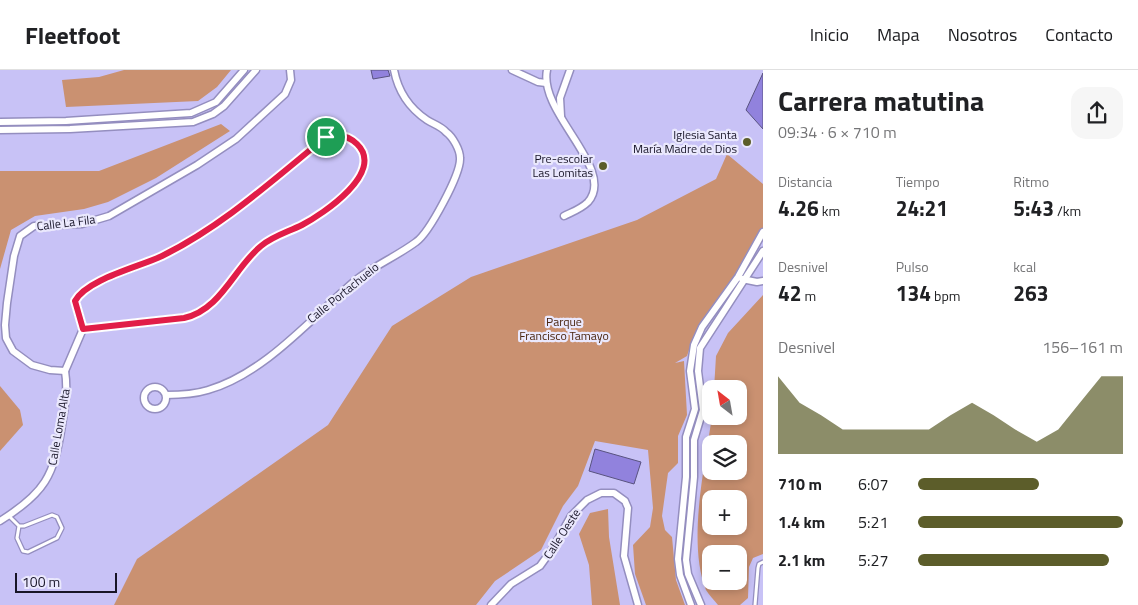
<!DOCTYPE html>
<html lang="es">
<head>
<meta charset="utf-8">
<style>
	:root { --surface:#fff; --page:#f6f6f6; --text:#202124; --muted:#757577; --line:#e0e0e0; --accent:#5c5d2a }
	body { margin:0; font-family:"Titillium Web",sans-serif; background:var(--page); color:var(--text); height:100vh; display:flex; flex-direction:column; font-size:19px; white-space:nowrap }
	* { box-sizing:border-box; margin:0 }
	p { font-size:16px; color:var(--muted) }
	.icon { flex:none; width:28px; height:28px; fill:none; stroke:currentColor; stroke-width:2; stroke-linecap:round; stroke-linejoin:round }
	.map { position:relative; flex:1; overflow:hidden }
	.sheet { display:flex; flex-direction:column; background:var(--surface); width:375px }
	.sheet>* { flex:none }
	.needle { width:32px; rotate:329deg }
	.buttons { position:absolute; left:702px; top:310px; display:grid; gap:10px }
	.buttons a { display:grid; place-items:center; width:45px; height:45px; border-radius:10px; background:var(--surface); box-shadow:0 2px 8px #0003; font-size:25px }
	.scale { position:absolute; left:15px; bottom:12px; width:102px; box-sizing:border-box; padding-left:5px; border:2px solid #171427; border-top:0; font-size:14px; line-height:18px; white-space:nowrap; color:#171427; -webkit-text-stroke:4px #eae8fd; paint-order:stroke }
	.pin { position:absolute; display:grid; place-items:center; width:42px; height:42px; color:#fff; margin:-21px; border:2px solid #fff; border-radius:50%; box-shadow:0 1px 5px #0007 }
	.round { display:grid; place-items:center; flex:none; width:52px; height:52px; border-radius:15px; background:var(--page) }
	.head { display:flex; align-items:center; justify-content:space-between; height:85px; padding:0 15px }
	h1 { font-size:28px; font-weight:700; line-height:38px }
	.figures { display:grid; grid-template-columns:repeat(3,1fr); gap:8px; height:85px; padding:5px 15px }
	.figures div { display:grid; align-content:center }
	.figures b { font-size:21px; font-weight:700 }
	.figures small { font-size:14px; font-weight:400 }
	.figures p { font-size:14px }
	.chart { height:140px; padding:10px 15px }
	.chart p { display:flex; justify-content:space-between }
	.chart svg { width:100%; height:90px; margin-top:5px; fill:var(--accent); opacity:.7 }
	ul { padding:0 15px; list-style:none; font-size:16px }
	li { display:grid; grid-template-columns:80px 60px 1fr; align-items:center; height:38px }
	li i { height:12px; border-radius:6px; background:var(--accent) }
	header { display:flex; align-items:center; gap:30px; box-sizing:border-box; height:70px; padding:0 25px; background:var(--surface); border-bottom:1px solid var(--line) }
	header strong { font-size:24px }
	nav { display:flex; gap:28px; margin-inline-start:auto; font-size:18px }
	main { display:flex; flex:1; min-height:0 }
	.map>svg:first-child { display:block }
	.green { fill:#ca9171; fill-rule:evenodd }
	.building { fill:#9182dd; stroke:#595380 }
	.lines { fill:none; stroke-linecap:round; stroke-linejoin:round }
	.lane-casing { stroke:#948ebf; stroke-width:5.5 }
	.street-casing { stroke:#948ebf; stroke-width:9 }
	.lane { stroke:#fff; stroke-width:3 }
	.street { stroke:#fff; stroke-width:6 }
	.route-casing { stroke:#fff; stroke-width:10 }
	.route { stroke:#e11d48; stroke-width:6 }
	.poi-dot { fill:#5c5d2a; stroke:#eae8fd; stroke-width:2 }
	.labels { text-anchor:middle; stroke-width:4.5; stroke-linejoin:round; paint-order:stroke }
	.poi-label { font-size:12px; fill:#171427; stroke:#eae8fd; text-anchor:end }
	.street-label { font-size:12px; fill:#171427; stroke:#eae8fd }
	.park-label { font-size:12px; fill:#49240e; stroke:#eae8fd }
</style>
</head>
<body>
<header>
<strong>Fleetfoot</strong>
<nav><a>Inicio</a><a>Mapa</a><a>Nosotros</a><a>Contacto</a></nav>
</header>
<main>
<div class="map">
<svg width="763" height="535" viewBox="0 0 763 535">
	<rect width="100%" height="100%" fill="#c8c2f6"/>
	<!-- green -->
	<g class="green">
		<path d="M124,0H231L217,17L198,31L66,37L62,10L99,7Z"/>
		<path d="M221,54L230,61L156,108L108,132L84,139L35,146L11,160L0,199V101H99Z"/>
		<path d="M727,84L763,114V162L691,274L687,286L675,293L684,291L687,345L678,366V393L668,403L662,446L665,460L672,467L676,510L685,535H646L635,504L633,475L650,457L653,438L648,380L595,371L578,416L563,436L541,480L495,511L476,535H114L137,489L328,355L392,256L471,207L637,150L716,109Z"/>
		<path d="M763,225V484L753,488L749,497L748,528L740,535H718C714,530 709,525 706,520C687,472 705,396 712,346H739V319H714L716,286L728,263ZM711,374H739V401H711ZM711,429H739V456H711ZM711,484H739V511H711Z"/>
		<path d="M0,316L20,340L23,355L0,381Z"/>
		<path d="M608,439L609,467L620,535H592L589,495L579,464L590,443Z"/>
	</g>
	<!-- building -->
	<g class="building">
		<path d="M371,0H388L390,6L373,9Z"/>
		<path d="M763,3V59L746,40Z"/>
		<path d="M595,379L641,392L634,414L589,401Z"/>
	</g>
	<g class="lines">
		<defs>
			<g id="lane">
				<path d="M9,446L19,456H24L52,445L57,447L62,458L57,468L28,482L23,481L17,468L19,456"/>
				<path d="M755,535L758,498L759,494L763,492"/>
			</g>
			<g id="street">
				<path d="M512,0L538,12L546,13"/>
				<path d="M547,0C538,43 617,99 588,132C581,139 572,142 564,146"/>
				<path d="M561,46L560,28L570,0"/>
				<path d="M0,52L66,51L191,43L216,32L244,0"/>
				<path d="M0,60L70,59L193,52L213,44L224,36L256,0"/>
				<path d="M333,64C342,65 351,68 357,74C386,102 323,144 302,155C288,162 273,166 261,176C233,198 221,240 184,248L83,259L75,231C87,209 139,197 162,186C223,156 274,109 326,67Z"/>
				<path d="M742,209L757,212L763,211"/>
				<path d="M65,301L50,300L32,295L13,281L6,268L5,255L7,233L14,186L20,166L34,156L82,154L109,146L197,95L236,69L285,24L291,10L290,0"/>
				<path d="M65,301L83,259"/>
				<circle cx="155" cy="328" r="11"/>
				<path d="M166,325C180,325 195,324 208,320C266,303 312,247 357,209C376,195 397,186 416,172C429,163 461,104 460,88C460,80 453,67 446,62C441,56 433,54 427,50C409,38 398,21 394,0"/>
				<path d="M0,451C45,423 54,406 62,355C65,336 68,320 65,301"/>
				<path d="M491,535L511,514L540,496L553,478L571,446L587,430L601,423H614L625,431L628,438L624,486L638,535"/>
				<path d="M691,535L680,505L678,489L686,407V367L695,339L690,301L694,275L702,257L738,207L763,162"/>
				<path d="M701,535L688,504L686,490L694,407V370L703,340L698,301L700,278L763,181"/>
			</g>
		</defs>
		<!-- lane casing -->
		<use href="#lane" class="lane-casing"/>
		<!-- street casing -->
		<use href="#street" class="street-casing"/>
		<!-- lane -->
		<use href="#lane" class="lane"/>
		<!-- street -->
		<use href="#street" class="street"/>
	</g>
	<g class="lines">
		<defs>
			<path id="route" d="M333,64C342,65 351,68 357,74C386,102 323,144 302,155C288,162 273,166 261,176C234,198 221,240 184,248L83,259L75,231C87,209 139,197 162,186C223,156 274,109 326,67Z"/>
		</defs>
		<!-- route casing -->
		<use href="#route" class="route-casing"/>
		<!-- route -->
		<use href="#route" class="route"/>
	</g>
	<!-- markers -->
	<g class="poi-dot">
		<circle cx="747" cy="72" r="5"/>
		<circle cx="603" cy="96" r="5"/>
	</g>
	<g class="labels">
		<!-- poi labels -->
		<g class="poi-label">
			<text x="737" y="69">Iglesia Santa<tspan x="737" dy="14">María Madre de Dios</tspan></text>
			<text x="593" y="93">Pre-escolar<tspan x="593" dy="14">Las Lomitas</tspan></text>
		</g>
		<!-- street labels -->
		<g class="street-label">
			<text transform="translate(66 153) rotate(-7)" y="4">Calle La Fila</text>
			<text transform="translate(343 223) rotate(-39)" y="4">Calle Portachuelo</text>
			<text transform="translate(59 357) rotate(-80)" y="4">Calle Loma Alta</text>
			<text transform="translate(562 464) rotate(-57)" y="4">Calle Oeste</text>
		</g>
		<!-- park labels -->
		<g class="park-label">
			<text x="564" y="256">Parque<tspan x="564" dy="14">Francisco Tamayo</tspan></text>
		</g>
	</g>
</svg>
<div class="buttons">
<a><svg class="needle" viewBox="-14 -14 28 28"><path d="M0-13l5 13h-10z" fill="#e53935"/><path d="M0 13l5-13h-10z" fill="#757577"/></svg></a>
<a><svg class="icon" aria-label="layers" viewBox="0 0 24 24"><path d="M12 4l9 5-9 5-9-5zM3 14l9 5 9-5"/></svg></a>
<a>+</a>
<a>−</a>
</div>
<div class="scale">100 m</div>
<div class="pin" style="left:326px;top:67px;background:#1e9e55"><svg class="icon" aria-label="arrive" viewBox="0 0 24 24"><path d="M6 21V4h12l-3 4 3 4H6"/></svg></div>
</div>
<section class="sheet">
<div class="head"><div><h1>Carrera matutina</h1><p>09:34 · 6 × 710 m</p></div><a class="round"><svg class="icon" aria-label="share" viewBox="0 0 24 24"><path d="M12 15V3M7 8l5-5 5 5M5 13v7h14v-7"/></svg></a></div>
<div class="figures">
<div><p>Distancia</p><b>4.26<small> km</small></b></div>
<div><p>Tiempo</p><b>24:21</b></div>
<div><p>Ritmo</p><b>5:43<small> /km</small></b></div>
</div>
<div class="figures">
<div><p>Desnivel</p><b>42<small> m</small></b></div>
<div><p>Pulso</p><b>134<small> bpm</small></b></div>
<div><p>kcal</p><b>263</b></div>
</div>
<div class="chart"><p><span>Desnivel</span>156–161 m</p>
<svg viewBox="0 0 160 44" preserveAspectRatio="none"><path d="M0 44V6L10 19L20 25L30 32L40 32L50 32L60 32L70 32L80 25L90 19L100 25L110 32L120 38L130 32L140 19L150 6L160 6V44z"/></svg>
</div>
<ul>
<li><b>710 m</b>6:07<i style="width:59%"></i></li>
<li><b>1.4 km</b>5:21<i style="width:100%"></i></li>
<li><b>2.1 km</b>5:27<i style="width:93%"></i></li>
</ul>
</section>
</main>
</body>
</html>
